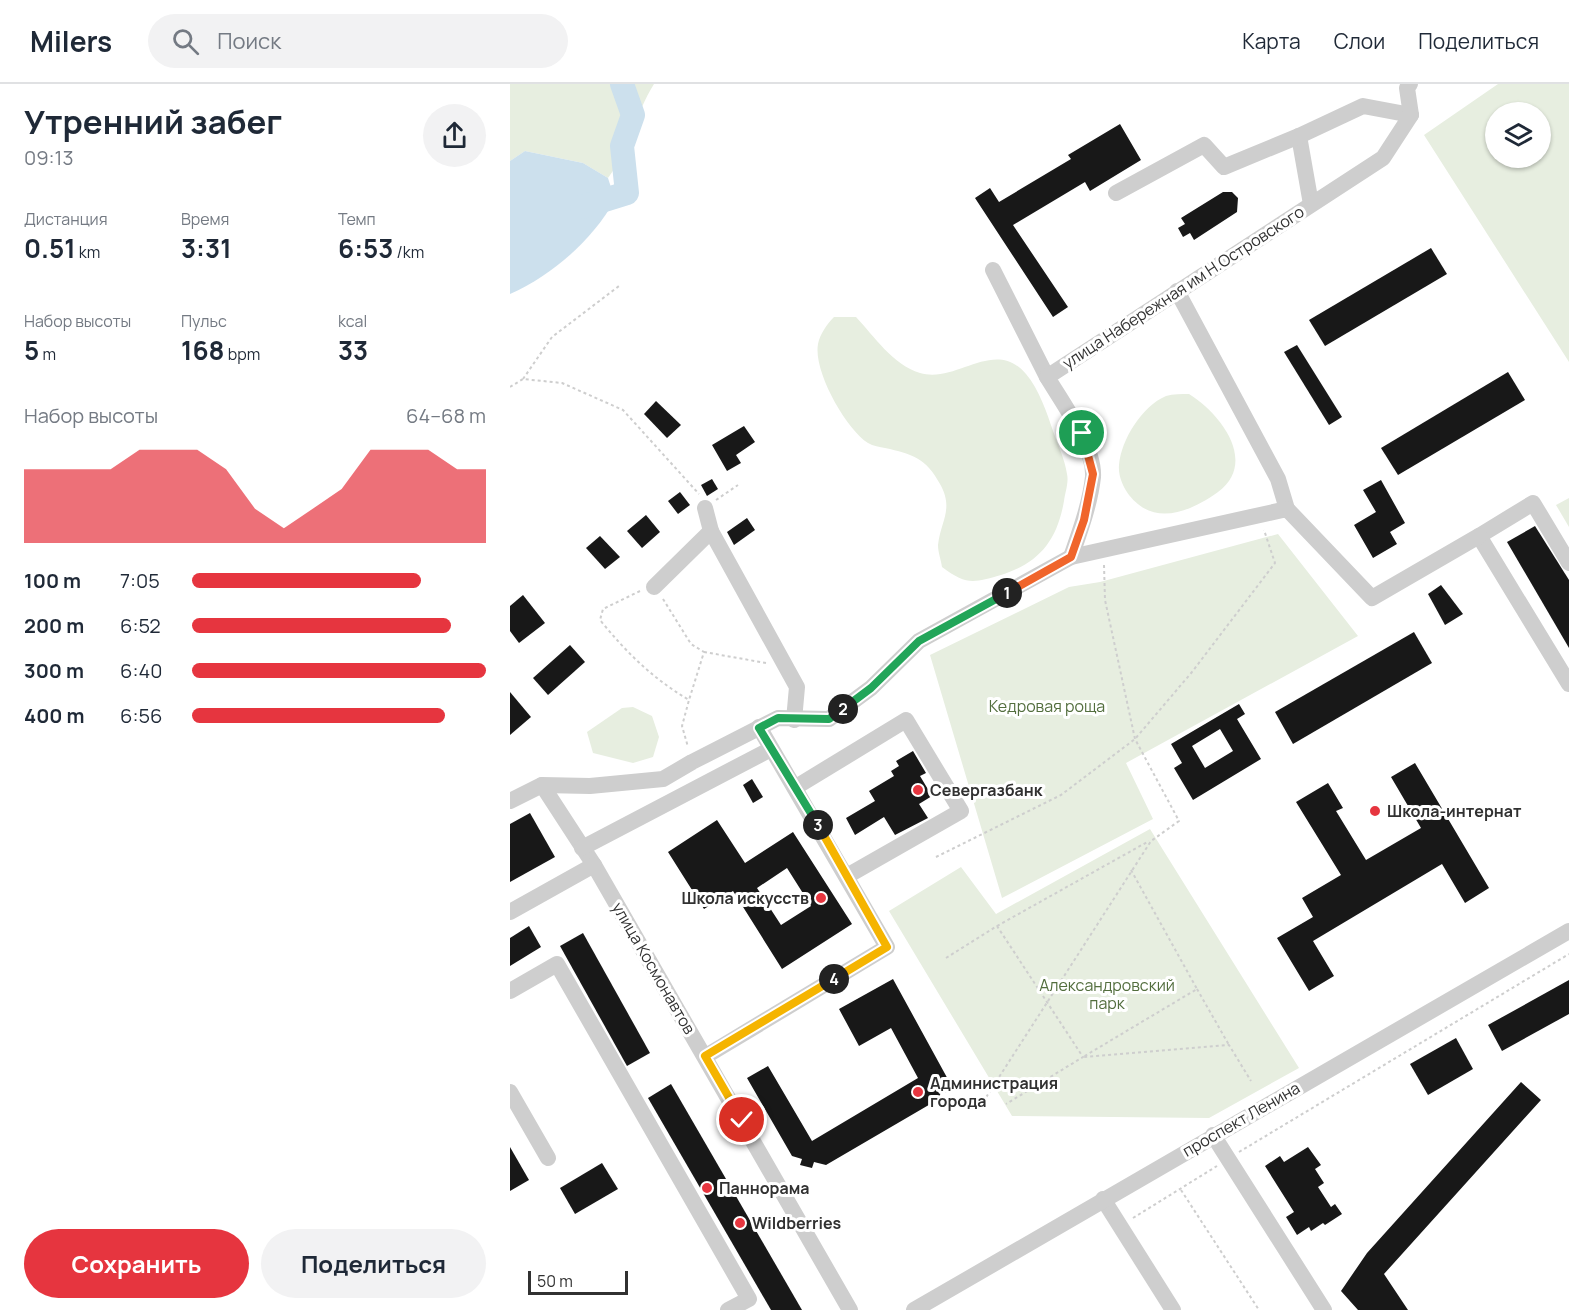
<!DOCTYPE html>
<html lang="ru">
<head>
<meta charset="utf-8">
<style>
	:root { --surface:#fff; --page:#f2f2f3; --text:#1f2937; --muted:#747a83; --line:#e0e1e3; --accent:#e6353f }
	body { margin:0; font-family:Manrope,sans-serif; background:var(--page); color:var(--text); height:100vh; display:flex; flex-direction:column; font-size:22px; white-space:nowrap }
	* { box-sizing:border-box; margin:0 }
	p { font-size:20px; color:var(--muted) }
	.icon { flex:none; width:33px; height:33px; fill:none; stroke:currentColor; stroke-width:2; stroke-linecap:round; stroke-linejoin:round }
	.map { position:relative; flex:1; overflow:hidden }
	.side { display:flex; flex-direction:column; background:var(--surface); width:510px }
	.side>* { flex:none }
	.fabs { position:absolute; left:975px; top:18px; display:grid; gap:12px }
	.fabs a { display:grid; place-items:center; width:66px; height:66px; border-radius:50%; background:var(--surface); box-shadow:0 2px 4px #0004; font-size:30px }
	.scale { position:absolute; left:18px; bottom:15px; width:100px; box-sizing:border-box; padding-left:6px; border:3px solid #313131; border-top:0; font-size:16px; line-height:21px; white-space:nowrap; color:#313131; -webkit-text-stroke:4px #fff; paint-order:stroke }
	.pin { position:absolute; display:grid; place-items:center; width:51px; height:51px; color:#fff; margin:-26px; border:3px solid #fff; border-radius:50%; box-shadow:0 2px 6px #0007 }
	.km { position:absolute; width:30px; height:30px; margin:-15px; border-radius:50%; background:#222; color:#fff; font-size:16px; line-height:30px; text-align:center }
	.round { display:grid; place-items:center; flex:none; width:63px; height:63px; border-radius:32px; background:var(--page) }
	.overview { display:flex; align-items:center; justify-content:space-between; height:102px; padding:0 24px }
	h1 { font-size:33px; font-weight:700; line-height:45px }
	.metrics { display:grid; grid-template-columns:repeat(3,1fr); gap:9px; height:102px; padding:6px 24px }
	.metrics div { display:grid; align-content:center }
	.metrics b { font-size:26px; font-weight:700 }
	.metrics small { font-size:16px; font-weight:400 }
	.metrics p { font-size:16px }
	.chart { height:168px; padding:12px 24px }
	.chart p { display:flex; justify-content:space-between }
	.chart svg { width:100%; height:108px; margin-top:6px; fill:var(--accent); opacity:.7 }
	.action { display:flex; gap:12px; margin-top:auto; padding:12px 24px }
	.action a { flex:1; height:69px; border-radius:36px; background:var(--accent); color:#fff; font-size:24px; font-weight:700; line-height:69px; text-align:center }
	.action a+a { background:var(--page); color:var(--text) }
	ul { padding:0 24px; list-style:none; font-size:20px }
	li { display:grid; grid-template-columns:96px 72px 1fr; align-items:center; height:45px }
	li i { height:15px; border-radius:8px; background:var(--accent) }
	header { display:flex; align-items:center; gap:36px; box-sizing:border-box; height:84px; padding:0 30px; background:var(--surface); border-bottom:2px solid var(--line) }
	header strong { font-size:28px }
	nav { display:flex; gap:33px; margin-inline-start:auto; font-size:21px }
	.search { width:420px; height:54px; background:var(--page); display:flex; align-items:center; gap:15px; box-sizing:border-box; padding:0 21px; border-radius:33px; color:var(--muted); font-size:22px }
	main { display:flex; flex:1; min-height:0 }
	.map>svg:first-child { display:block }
	.green { fill:#e7eee0; fill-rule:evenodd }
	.water { fill:#cce0ed }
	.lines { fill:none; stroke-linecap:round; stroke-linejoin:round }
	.river { stroke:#cce0ed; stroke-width:24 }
	.building { fill:#181818; fill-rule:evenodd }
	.path { stroke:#cecece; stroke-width:2; stroke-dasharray:3 3; stroke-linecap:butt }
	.minor { stroke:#cecece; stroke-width:16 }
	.split-1-casing { stroke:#fff; stroke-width:12 }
	.split-2-casing { stroke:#fff; stroke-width:12 }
	.split-3-casing { stroke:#fff; stroke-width:12 }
	.split-4-casing { stroke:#fff; stroke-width:12 }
	.split-5-casing { stroke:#fff; stroke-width:12 }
	.split-1 { stroke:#f0652b; stroke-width:8 }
	.split-2 { stroke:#22a559; stroke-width:8 }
	.split-3 { stroke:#22a559; stroke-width:8 }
	.split-4 { stroke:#f5b400; stroke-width:8 }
	.split-5 { stroke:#f5b400; stroke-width:8 }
	.poi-dot { fill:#e6353f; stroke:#fff; stroke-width:2 }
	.labels { text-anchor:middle; stroke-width:6; stroke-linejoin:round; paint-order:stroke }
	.street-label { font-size:16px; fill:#313131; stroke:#fff }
	.park-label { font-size:16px; fill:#536e3e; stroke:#fff }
	.poi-label { font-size:16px; font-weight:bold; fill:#313131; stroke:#fff; text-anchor:start }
</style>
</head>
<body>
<header>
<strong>Milers</strong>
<div class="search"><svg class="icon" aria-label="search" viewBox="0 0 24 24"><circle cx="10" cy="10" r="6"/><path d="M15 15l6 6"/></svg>Поиск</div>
<nav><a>Карта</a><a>Слои</a><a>Поделиться</a></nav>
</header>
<main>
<section class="side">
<div class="overview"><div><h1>Утренний забег</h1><p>09:13</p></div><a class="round"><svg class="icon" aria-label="share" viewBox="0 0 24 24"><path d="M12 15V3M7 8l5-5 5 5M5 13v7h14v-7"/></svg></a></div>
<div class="metrics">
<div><p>Дистанция</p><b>0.51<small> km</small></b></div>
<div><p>Время</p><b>3:31</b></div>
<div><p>Темп</p><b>6:53<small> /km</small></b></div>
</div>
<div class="metrics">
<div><p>Набор высоты</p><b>5<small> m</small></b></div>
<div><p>Пульс</p><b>168<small> bpm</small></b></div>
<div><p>kcal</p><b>33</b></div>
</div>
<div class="chart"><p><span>Набор высоты</span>64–68 m</p>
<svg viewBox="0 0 160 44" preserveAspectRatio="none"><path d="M0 44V14L10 14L20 14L30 14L40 6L50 6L60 6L70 14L80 30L90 38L100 30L110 22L120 6L130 6L140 6L150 14L160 14V44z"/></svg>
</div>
<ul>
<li><b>100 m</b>7:05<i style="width:78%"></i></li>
<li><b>200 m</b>6:52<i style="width:88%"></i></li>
<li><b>300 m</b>6:40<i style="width:100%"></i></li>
<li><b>400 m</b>6:56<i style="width:86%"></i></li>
</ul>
<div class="action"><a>Сохранить</a><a>Поделиться</a></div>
</section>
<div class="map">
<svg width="1059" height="1226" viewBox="0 0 1059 1226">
	<rect width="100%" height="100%" fill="#fff"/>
	<!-- green -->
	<g class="green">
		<path d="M0,0H144C125,30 119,66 98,94L73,79L15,67L0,77Z"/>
		<path d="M988,0H1059V278L914,51ZM986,28H1030V74H986Z"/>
		<path d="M324,233H346C364,252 383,281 410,289C447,300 484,253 516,290C529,305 537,329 543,347C548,361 555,376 557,390C559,398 555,409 554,417C547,457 529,479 491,491C463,499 456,501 432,483C431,476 428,468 428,461C431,436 444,425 430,400C416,374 402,370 375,364C370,363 363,362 358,359C336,345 303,287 308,260C310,250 317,240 324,233Z"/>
		<path d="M679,310C711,330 748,378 708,408C680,428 644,443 619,411C613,403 608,392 609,381C611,356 632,322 656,312C663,310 672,310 679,310Z"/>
		<path d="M1059,414V443L1046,421Z"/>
		<path d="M768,450L848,552L616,679L643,735L492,814L420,571L559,503L590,498Z"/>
		<path d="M123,623L142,632L149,653L143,673L123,679L83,669L77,648L112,624Z"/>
		<path d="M640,745L789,984L699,1034L502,1032L379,827L451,783L486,830Z"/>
	</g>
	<!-- water -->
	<path class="water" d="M15,67L73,79L98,94L105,116C82,156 43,191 0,210V77Z"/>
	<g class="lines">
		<!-- river -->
		<path class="river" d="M72,123L117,109L112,62L123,31L112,0"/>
	</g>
	<!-- building -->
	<g class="building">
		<path d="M610,40L631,76L580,107L575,98L503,141L558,223L543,233L465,114L480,104L489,118L561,75L558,71Z"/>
		<path d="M713,108H722L728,114L727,128L684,156L680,149L673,153L668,144L675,140L671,134Z"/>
		<path d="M921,164L937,190L815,262L799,236Z"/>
		<path d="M787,261L832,333L819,341L774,268Z"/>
		<path d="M998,288L1015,316L888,391L871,364Z"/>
		<path d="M146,317L171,341L157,354L134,330Z"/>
		<path d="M234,342L245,358L226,371L231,379L217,387L202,361Z"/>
		<path d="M202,395L208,405L197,412L191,401Z"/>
		<path d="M871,396L895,439L880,448L887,460L863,474L844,441L866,428L853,406Z"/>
		<path d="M170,408L180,421L168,430L158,417Z"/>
		<path d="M136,431L150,448L132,464L117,447Z"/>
		<path d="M237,434L245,446L224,461L217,448Z"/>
		<path d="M1025,442L1059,496V564L997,458Z"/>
		<path d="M90,452L110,473L95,485L76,464Z"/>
		<path d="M931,501L953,530L935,541L918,510Z"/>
		<path d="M13,511L35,539L9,559L0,547V522Z"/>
		<path d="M904,548L922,579L783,660L765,628Z"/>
		<path d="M60,561L75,578L38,611L23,594Z"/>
		<path d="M0,608L21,633L0,651Z"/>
		<path d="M729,620L735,630L727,635L751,675L683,716L664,684L672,679L661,660ZM710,645L723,667L695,684L682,662Z"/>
		<path d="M403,667L416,689L410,692L422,712L409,720L418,734L385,751L374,733L345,751L336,734L365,717L359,707L384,692L381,687L389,682L386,677Z"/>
		<path d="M905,679L979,804L955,819L932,780L803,857L824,892L799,907L767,854L803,833L792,814L831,791L786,718L818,699L833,724L826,727L856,776L911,744L881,693Z"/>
		<path d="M242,695L253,713L243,719L233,701Z"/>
		<path d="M20,729L45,773L0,798V740Z"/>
		<path d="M207,736L235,779L283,748L342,840L272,885L223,807L194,825L158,768ZM277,784L301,822L271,841L247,804Z"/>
		<path d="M19,842L31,863L0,882V854Z"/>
		<path d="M73,849L140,969L117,982L50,862Z"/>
		<path d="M383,895L440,999L438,1009L431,1007L429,1015L316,1081L304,1078L302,1084L290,1081L292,1075L282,1072L237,994L258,982L302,1057L408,994L381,944L349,962L329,925Z"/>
		<path d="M1059,896V930L992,967L978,941Z"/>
		<path d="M946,954L963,985L918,1011L900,980Z"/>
		<path d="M1011,998L1031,1016L874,1190L898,1226H848L831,1207L857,1169Z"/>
		<path d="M161,1000L292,1226H261L138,1014Z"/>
		<path d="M0,1063L19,1096L0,1107Z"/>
		<path d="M798,1063L811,1081L805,1085L814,1099L808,1103L821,1123L825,1120L832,1130L815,1141L813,1139L801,1147L799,1143L787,1151L776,1133L784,1128L755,1082L770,1072L774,1078Z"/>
		<path d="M92,1079L108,1105L65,1130L50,1104Z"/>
	</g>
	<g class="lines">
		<!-- path -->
		<g class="path">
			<path d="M13,295L42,253L109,202"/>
			<path d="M0,303L13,295L52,299L113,326L189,410"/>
			<path d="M206,416L228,401"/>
			<path d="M130,507L93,525L90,536C117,569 142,594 179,616L172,642L178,663"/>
			<path d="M153,515L181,560L194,568L179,616"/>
			<path d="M194,568L256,579"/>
			<path d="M426,773L551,711L625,655L682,588L765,479L754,446"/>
			<path d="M621,786L687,905L573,973L719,961L741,997"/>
			<path d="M487,842L639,757"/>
			<path d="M436,874L487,842L573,973L496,1020"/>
			<path d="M687,905L719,961"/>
			<path d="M473,1018L641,757L669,737L625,655L595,516L594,481"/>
			<path d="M729,1068L1059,870"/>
			<path d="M671,1106L749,1226"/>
			<path d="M623,1134L707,1082"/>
		</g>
		<!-- minor -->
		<g class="minor">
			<path d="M789,52L801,120"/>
			<path d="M606,109L694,61L714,83L789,52L853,22L901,31"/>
			<path d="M483,186L537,293"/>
			<path d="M667,207L768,395L777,425"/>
			<path d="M201,447L287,603L284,636"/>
			<path d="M561,473C570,447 580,420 583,393C585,363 552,318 537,293L873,74L901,31L897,4L900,0"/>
			<path d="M1059,479L1023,419L969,452L1059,600"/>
			<path d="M144,503L201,447L195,424"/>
			<path d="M32,701L84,781L340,1226"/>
			<path d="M286,703L396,636L451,727L337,792"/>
			<path d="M0,717L32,701L80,702L153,695L182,678L268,634L319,635L361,604L409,557L561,473L777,425L862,514L969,452"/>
			<path d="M72,764L261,665"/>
			<path d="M0,828L84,781"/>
			<path d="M0,907L47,880L239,1215L218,1226"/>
			<path d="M196,972L377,863L249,643"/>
			<path d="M0,1008L38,1074"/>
			<path d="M703,1051L814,1226"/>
			<path d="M593,1115L663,1226"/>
			<path d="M404,1226L1059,847"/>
		</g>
	</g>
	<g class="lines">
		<defs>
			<path id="split-1" d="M497,509L561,473L574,436L583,390L572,349"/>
			<path id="split-2" d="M333,625L361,604L409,557L497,509"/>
			<path id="split-3" d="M308,741L249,644L268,634L319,635L333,625"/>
			<path id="split-4" d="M308,741L377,863L324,895"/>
			<path id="split-5" d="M232,1036L195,972L324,895"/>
		</defs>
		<!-- split-1 casing -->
		<use href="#split-1" class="split-1-casing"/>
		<!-- split-2 casing -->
		<use href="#split-2" class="split-2-casing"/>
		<!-- split-3 casing -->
		<use href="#split-3" class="split-3-casing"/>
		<!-- split-4 casing -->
		<use href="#split-4" class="split-4-casing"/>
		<!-- split-5 casing -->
		<use href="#split-5" class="split-5-casing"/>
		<!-- split-1 -->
		<use href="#split-1" class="split-1"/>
		<!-- split-2 -->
		<use href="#split-2" class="split-2"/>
		<!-- split-3 -->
		<use href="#split-3" class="split-3"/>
		<!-- split-4 -->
		<use href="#split-4" class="split-4"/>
		<!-- split-5 -->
		<use href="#split-5" class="split-5"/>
	</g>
	<!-- markers -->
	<g class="poi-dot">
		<circle cx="408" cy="706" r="6"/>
		<circle cx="865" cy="727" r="6"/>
		<circle cx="311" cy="814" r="6"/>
		<circle cx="408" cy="1008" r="6"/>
		<circle cx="197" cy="1104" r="6"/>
		<circle cx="230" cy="1139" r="6"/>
	</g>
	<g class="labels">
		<!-- street labels -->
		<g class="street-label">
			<text transform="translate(673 203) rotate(-33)" y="6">улица Набережная им Н.Островского</text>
			<text transform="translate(144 884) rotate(60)" y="6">улица Космонавтов</text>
			<text transform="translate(731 1035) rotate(-30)" y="6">проспект Ленина</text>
		</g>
		<!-- park labels -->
		<g class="park-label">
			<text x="537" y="628">Кедровая роща</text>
			<text x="597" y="907">Александровский<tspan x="597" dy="18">парк</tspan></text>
		</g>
		<!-- poi labels -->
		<g class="poi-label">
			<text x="420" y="712">Севергазбанк</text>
			<text x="877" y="733">Школа-интернат</text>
			<text x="299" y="820" text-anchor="end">Школа искусcтв</text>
			<text x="420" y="1005">Администрация<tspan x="420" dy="18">города</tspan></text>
			<text x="209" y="1110">Паннорама</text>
			<text x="242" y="1145">Wildberries</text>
		</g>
	</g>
</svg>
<div class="fabs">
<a><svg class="icon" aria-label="layers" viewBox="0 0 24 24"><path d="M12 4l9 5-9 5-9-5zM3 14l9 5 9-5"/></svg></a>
</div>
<div class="scale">50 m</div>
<div class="pin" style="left:572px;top:349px;background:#1e9e55"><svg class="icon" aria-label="arrive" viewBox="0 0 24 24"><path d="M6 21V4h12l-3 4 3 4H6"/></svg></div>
<div class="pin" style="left:232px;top:1036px;background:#d93025"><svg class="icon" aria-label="check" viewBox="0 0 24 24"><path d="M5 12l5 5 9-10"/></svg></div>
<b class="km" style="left:497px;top:509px">1</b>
<b class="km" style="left:333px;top:625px">2</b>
<b class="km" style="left:308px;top:741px">3</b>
<b class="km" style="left:324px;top:895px">4</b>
</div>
</main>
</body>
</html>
